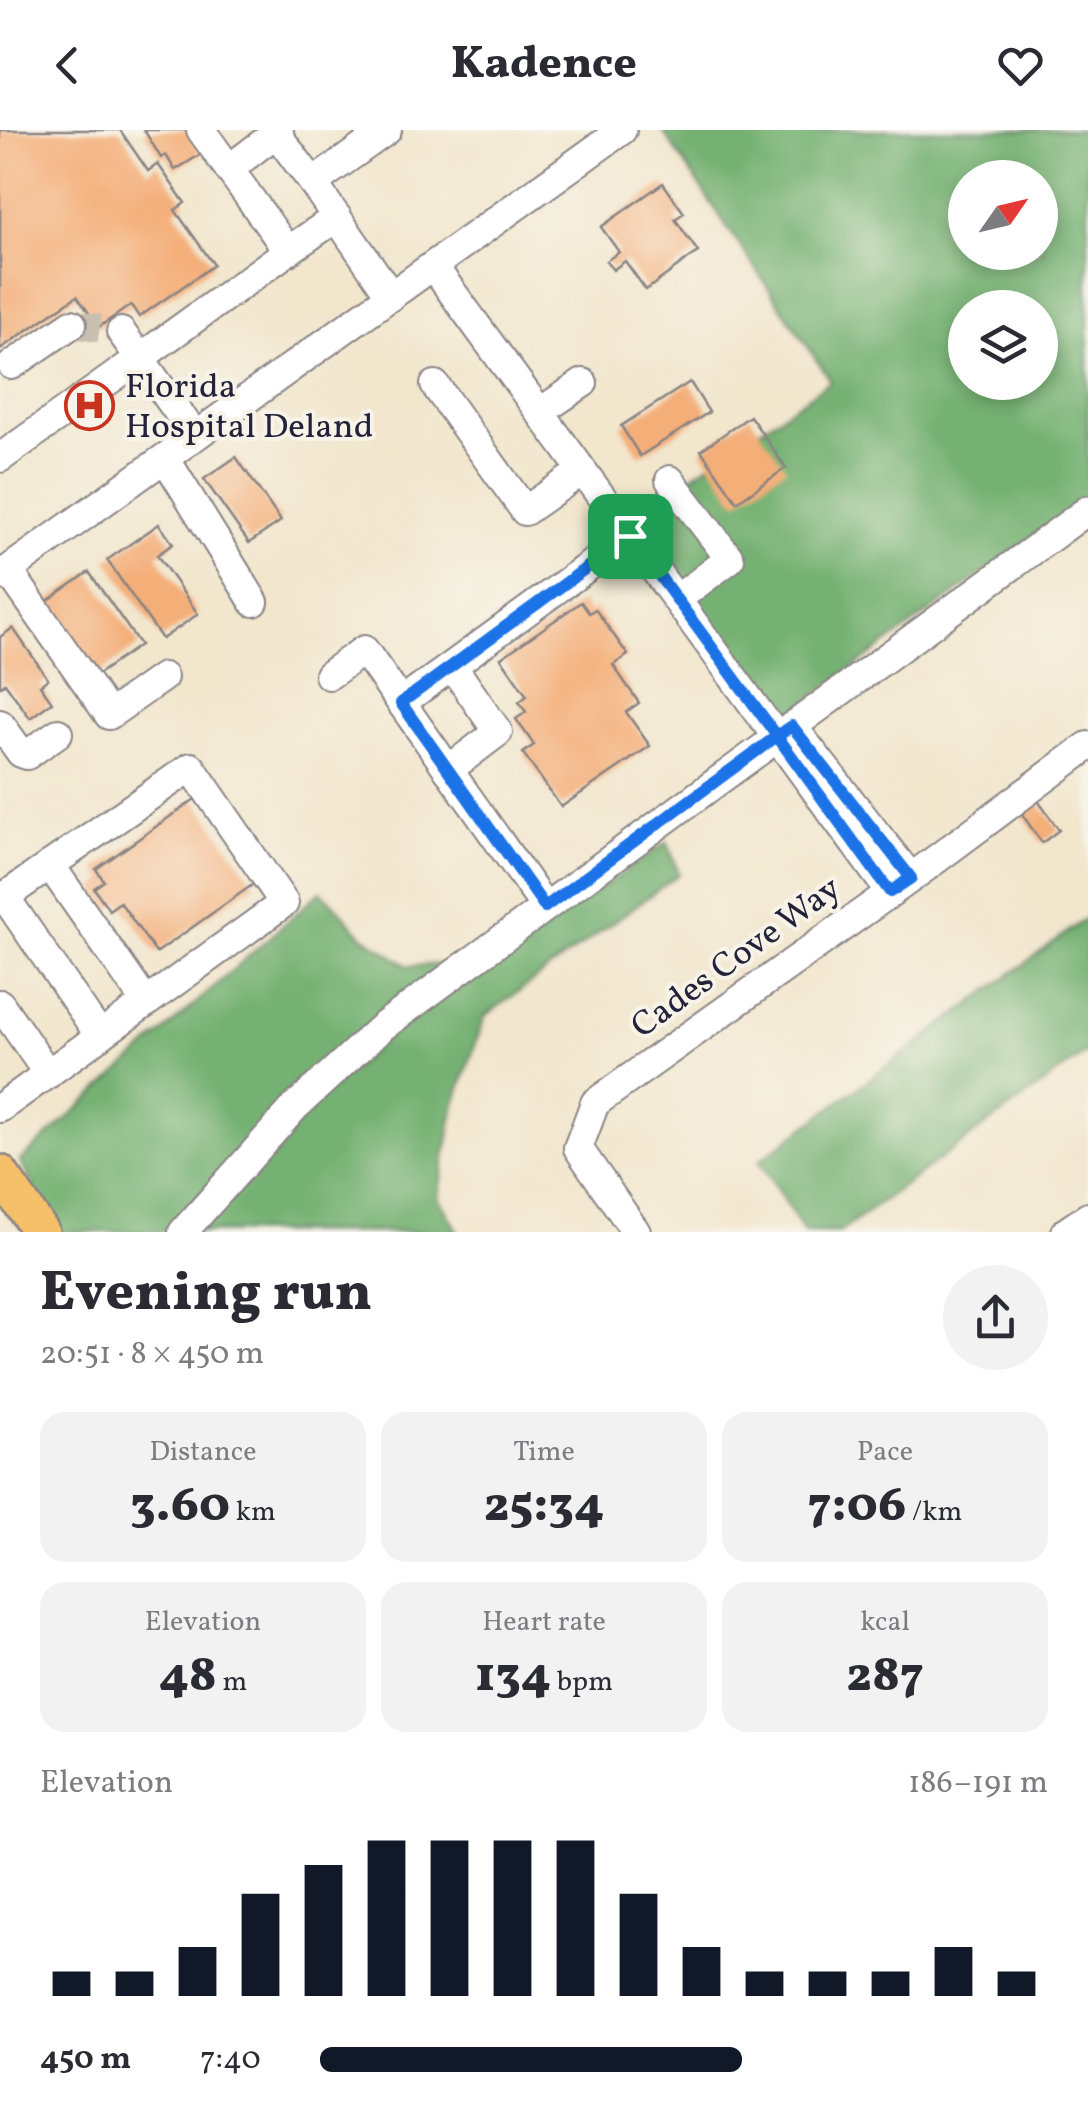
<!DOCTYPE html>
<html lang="en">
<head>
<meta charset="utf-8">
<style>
	:root { --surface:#fff; --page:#f2f2f3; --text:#2b2b33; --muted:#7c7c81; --accent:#111827 }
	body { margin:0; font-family:Vollkorn,serif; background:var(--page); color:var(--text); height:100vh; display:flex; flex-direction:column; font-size:38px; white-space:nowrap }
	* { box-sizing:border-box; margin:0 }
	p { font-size:32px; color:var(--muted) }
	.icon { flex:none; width:55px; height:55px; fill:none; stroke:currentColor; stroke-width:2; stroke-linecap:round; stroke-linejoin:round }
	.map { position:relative; height:1102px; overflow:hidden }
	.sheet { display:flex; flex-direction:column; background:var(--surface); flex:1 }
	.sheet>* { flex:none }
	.needle { width:65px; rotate:56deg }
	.tools { position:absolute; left:948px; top:30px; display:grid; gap:20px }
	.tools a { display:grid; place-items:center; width:110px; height:110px; border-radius:50%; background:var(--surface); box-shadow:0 5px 15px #0003; font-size:50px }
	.pin { position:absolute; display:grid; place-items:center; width:85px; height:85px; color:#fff; margin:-42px; border-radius:20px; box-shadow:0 5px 15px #0006 }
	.round { display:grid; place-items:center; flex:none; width:105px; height:105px; border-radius:52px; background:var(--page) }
	.summary { display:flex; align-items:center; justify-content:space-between; height:170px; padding:0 40px }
	h1 { font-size:55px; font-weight:800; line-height:75px }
	.figures { display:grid; grid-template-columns:repeat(3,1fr); gap:15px; height:170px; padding:10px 40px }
	.figures div { display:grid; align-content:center; border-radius:25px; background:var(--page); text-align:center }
	.figures b { font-size:50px; font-weight:800 }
	.figures small { font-size:28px; font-weight:400 }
	.figures p { font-size:28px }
	.chart { height:280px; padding:20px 40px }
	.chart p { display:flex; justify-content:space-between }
	.chart svg { width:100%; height:180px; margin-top:10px; stroke:var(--accent); stroke-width:6 }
	ul { padding:0 40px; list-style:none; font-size:32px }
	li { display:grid; grid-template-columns:160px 120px 1fr; align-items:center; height:75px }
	li i { height:25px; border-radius:12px; background:var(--accent) }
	header { display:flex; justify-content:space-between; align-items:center; height:130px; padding:0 40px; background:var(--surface); font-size:45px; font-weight:800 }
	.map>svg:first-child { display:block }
	.forest { fill:#74b172; stroke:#4b6a56; stroke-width:2.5; fill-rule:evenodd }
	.building { fill:#f4ae78 }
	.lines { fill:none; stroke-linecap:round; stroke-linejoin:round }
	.minor-tunnel { stroke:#c8bfb0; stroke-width:28; stroke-dasharray:28 14; stroke-linecap:butt }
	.minor-casing { stroke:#8a8484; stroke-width:32 }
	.major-casing { stroke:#8a8484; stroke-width:40 }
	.minor { stroke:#fff; stroke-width:28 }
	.major { stroke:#f6c06b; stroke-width:35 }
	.route-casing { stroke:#fff; stroke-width:20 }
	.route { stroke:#1a73e8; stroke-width:12 }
	.labels { text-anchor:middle; stroke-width:8; stroke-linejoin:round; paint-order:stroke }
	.poi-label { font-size:35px; fill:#22223b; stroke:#f7f3e8; text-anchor:start }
	.street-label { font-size:35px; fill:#22223b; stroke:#f7f3e8 }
</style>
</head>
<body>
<header><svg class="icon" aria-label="back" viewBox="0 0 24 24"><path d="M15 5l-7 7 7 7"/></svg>Kadence<svg class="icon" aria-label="heart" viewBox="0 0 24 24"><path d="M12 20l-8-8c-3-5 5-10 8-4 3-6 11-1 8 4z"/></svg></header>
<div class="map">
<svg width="1088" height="1102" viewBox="0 0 1088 1102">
	<rect width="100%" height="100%" fill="#f7f3e8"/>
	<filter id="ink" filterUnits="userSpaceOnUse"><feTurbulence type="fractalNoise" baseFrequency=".01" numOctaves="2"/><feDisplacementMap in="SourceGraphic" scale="20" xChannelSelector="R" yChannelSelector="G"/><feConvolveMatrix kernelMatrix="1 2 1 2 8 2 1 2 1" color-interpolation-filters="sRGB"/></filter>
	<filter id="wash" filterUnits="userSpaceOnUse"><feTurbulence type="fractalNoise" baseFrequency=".0048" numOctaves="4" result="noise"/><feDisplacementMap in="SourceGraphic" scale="40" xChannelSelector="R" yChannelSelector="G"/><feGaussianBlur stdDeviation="2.25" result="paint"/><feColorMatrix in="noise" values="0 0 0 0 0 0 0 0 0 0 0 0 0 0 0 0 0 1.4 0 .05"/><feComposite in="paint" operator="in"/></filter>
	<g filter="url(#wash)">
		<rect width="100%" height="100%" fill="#f2e6cd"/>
		<!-- forest -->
		<g class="forest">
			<path d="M662,0H1088V367L781,590L632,387L831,251ZM965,48H1040V122H965ZM965,178H1040V252H965Z"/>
			<path d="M667,712L679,744L485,886L455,973L438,1067L458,1102H199L303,984L390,905Z"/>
			<path d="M321,761L363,806L408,836L448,834L286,970L168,1102H57L20,1031Z"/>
			<path d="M1088,787V921L840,1102H804L759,1031Z"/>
		</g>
		<g id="blocks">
			<!-- building -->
			<g class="building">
				<path d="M0,0H120L148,41L158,34L185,73L175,80L214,135L139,187L131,175L99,197L77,166L0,219Z"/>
				<path d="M144,0H186L201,24L175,40L166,25L161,28Z"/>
				<path d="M663,53L684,83L675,89L698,122L646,160L625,131L613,140L606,131L619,122L601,97Z"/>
				<path d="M690,252L709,282L640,326L621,296Z"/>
				<path d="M750,286L786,338L737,372L701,320Z"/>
				<path d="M236,327L281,391L249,413L204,349Z"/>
				<path d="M159,394L173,414L157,425L198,484L162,509L107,430Z"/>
				<path d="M89,442L140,515L91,549L40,476Z"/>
				<path d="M581,472L589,483L595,479L628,525L613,535L639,573L626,582L650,616L561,677L523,623L534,615L516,589L526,582L519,572L527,566L501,528Z"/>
				<path d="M13,498L48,549L40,555L52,572L30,588L5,553L0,557V507Z"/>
				<path d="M1036,668L1059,700L1042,713L1019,680Z"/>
				<path d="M195,669L255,753L156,823L120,772L109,780L94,758L104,751L96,739Z"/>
			</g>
		</g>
	</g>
	<g filter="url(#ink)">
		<use href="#blocks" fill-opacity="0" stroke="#8a8484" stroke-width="2.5"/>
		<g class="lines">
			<!-- minor-tunnel -->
			<path class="minor-tunnel" d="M72,194L121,202"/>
			<defs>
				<g id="minor">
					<path d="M201,0L288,121L337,87"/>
					<path d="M279,0L276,3L313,53"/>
					<path d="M387,0L313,53L391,166"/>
					<path d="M229,39L276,3L274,0"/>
					<path d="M433,136L890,762"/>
					<path d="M12,235L72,194"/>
					<path d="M435,255L525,381L582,341"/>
					<path d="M540,282L583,253"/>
					<path d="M195,306L140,228L288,121"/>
					<path d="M0,328L140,228L121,202"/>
					<path d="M165,328L254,472"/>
					<path d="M670,350L730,429L677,469"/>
					<path d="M8,440L109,585L163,547"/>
					<path d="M0,446L622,0"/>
					<path d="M329,545L364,520L545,777"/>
					<path d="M401,573L630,406"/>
					<path d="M0,594L21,623L27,625L58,603"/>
					<path d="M792,596L911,748"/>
					<path d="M448,640L498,602L453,537"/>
					<path d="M50,735L146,873"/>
					<path d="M5,767L100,906"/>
					<path d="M0,770L191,637L284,773L0,978"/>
					<path d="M0,874L48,944"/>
					<path d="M183,1102L295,977L382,897L1088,380"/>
					<path d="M636,1102L578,1018L595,973L911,748L1088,616"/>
					<path d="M1066,1102L1088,1087"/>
				</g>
				<path id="major" d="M0,1043L41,1102"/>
			</defs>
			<!-- minor casing -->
			<use href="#minor" class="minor-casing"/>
			<!-- major casing -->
			<use href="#major" class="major-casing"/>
			<!-- minor -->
			<use href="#minor" class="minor"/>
			<!-- major -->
			<use href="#major" class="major"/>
		</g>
	</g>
	<g class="lines" filter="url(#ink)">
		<defs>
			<path id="route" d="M630,406L401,573L545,777L777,606L890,762L911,748L792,596L777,606L630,406"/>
		</defs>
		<!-- route casing -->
		<use href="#route" class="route-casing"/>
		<!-- route -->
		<use href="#route" class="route"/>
	</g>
	<!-- icons -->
	<defs>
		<symbol id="hospital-ring" viewBox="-11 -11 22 22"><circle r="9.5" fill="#f7f3e8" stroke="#c8321e" stroke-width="1.5"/><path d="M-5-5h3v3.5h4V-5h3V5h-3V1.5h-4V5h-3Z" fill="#c8321e"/></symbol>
	</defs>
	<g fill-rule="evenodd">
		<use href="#hospital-ring" x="62" y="248" width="55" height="55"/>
	</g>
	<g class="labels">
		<!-- poi labels -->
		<g class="poi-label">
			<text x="125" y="267">Florida<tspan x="125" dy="40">Hospital Deland</tspan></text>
		</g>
		<!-- street labels -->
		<g class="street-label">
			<text transform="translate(735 826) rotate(-36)" y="12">Cades Cove Way</text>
		</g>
	</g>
</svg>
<div class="tools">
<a><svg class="needle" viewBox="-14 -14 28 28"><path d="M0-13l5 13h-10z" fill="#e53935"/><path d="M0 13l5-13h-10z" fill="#7c7c81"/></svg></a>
<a><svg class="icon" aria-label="layers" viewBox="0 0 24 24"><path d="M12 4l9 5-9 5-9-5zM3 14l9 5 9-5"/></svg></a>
</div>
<div class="pin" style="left:630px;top:406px;background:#1e9e55"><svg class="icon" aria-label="arrive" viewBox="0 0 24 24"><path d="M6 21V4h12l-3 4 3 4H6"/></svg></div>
</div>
<section class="sheet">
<div class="summary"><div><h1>Evening run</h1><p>20:51 · 8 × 450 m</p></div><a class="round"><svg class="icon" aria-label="share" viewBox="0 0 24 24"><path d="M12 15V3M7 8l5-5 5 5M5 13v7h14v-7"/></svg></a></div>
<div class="figures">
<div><p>Distance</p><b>3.60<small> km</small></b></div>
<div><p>Time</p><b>25:34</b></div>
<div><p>Pace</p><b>7:06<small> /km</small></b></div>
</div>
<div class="figures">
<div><p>Elevation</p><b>48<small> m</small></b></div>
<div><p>Heart rate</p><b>134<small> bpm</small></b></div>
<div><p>kcal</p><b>287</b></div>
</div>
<div class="chart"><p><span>Elevation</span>186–191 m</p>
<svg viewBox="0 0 160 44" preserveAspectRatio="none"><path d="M5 44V38M15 44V38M25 44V32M35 44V19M45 44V12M55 44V6M65 44V6M75 44V6M85 44V6M95 44V19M105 44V32M115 44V38M125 44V38M135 44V38M145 44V32M155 44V38"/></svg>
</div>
<ul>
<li><b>450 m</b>7:40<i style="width:58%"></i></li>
</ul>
</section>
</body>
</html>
